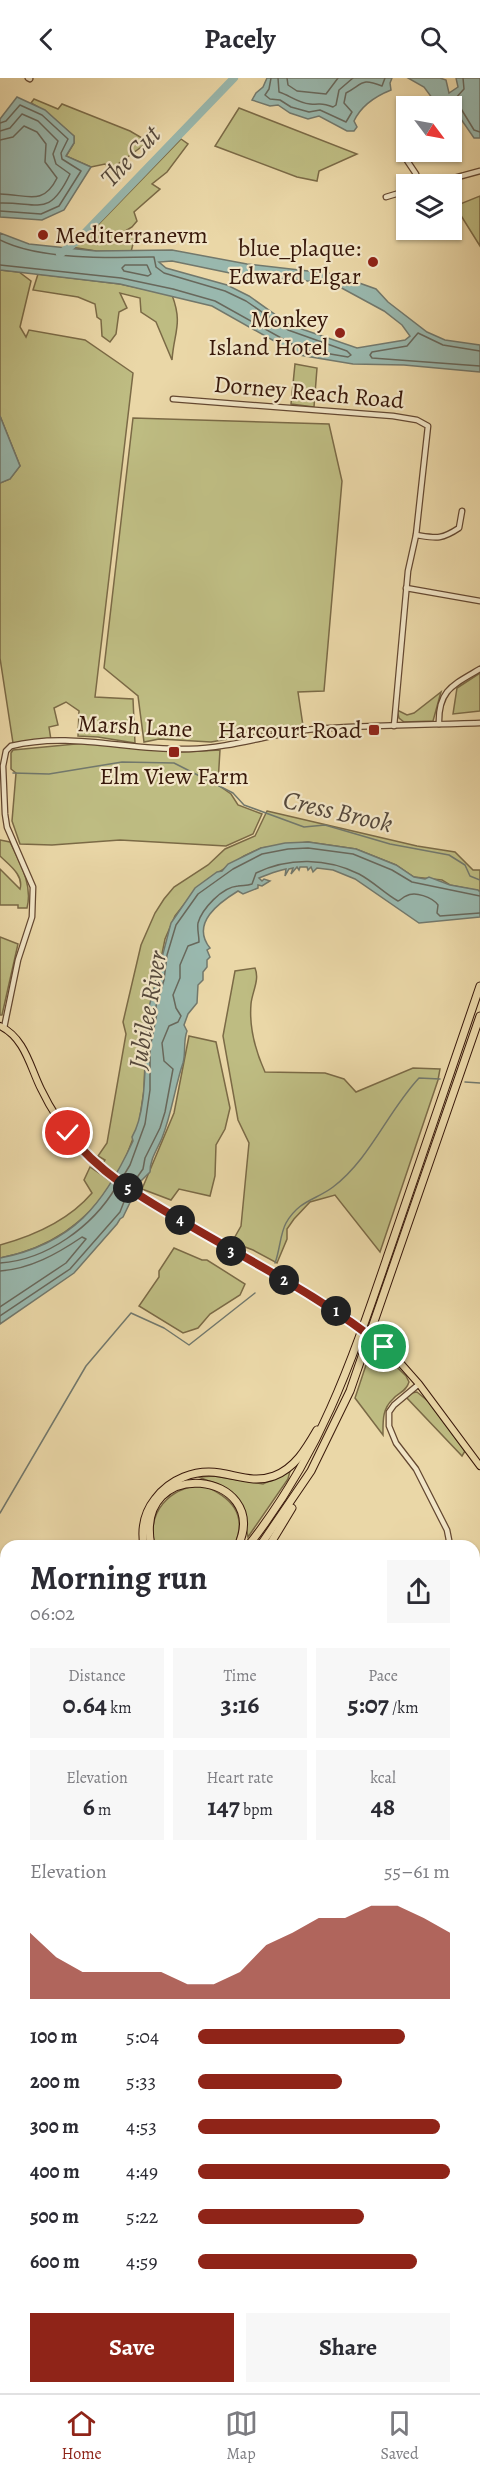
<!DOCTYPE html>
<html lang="en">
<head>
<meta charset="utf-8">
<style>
	:root { --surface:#fff; --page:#f7f7f7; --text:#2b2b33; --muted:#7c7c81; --line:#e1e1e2; --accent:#8f2418 }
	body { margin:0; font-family:Alegreya,serif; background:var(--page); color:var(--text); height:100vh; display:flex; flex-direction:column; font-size:22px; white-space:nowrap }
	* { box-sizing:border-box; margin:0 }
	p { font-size:20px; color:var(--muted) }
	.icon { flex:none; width:33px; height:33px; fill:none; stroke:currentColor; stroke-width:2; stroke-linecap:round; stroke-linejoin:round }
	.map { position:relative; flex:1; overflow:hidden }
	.side { position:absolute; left:0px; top:1462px; width:480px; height:854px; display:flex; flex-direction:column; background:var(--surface); border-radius:18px 18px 0 0; box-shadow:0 2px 4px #0004 }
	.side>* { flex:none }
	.needle { width:39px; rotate:122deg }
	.fabs { position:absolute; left:396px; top:18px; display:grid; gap:12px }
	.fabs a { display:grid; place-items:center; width:66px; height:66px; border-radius:0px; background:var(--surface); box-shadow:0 2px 4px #0004; font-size:30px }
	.pin { position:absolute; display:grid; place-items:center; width:51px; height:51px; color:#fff; margin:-26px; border:3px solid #fff; border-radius:50%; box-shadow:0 2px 6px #0007 }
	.km { position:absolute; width:30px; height:30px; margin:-15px; border-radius:50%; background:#222; color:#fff; font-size:16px; line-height:30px; text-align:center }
	.round { display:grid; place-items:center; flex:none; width:63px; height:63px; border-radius:0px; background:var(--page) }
	.head { display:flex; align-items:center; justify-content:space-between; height:102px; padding:0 30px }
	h1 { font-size:33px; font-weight:700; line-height:45px }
	.metrics { display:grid; grid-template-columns:repeat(3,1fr); gap:9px; height:102px; padding:6px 30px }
	.metrics div { display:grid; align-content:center; border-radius:0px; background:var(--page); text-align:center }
	.metrics b { font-size:26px; font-weight:700 }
	.metrics small { font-size:16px; font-weight:400 }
	.metrics p { font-size:16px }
	.chart { height:168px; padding:12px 30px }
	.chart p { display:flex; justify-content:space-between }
	.chart svg { width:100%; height:108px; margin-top:6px; fill:var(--accent); opacity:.7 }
	.primary-button { display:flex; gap:12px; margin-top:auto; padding:12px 30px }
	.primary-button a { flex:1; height:69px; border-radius:0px; background:var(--accent); color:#fff; font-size:24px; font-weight:700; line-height:69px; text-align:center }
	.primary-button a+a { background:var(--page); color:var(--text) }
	ul { padding:0 30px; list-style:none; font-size:20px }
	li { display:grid; grid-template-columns:96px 72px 1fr; align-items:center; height:45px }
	li i { height:15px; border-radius:8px; background:var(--accent) }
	header { display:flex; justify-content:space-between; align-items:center; height:78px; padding:0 30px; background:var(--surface); font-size:27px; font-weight:700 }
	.menu { display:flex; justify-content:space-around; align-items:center; height:84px; border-top:2px solid var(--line); background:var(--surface); font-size:16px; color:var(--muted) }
	.menu a { display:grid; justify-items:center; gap:3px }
	.menu .active { color:var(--accent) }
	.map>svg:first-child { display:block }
	.green { fill:#bebc82; stroke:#7b6a46; stroke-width:1.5 }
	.water { fill:#99b8ae; stroke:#72786c; stroke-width:1.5; fill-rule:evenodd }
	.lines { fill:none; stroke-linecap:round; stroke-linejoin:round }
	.shore { stroke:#68685c; stroke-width:1.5 }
	.stream { stroke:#72786c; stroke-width:1.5 }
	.river { stroke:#99b8ae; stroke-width:8 }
	.minor-casing { stroke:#644831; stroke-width:7 }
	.major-casing { stroke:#38180a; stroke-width:8 }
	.highway-casing { stroke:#38180a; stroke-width:9 }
	.minor { stroke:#f1e5c6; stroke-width:4.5 }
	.major { stroke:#ead7a7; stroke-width:6 }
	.highway { stroke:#ead7a7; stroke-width:7 }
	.major-bridge-casing { stroke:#38180a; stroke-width:8; stroke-linecap:butt }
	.major-bridge { stroke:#ead7a7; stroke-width:6 }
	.route-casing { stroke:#fff; stroke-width:12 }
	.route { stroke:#8f2418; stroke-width:8 }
	.poi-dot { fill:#8f2418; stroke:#f1e5c6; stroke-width:2 }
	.labels { text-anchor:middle; stroke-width:4.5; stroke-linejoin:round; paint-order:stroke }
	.poi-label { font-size:24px; fill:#38180a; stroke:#f1e5c6; text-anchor:end }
	.street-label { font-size:24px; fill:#38180a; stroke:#f1e5c6 }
	.water-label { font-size:26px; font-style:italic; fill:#55483b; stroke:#f1e5c6 }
</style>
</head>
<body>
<header><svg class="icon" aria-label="back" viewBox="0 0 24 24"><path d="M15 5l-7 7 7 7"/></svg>Pacely<svg class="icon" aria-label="search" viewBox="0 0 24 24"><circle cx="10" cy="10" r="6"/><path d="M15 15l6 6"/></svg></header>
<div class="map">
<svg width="480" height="2315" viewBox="0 0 480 2315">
	<rect width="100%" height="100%" fill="#ead7a7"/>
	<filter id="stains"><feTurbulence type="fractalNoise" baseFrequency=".00333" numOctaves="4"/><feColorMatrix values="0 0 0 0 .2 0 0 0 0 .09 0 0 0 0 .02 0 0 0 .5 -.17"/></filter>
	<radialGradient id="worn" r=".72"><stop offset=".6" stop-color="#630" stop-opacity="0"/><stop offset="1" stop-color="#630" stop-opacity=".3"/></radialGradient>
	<!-- green -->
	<g class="green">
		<path d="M34,21L58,31L62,26L130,53L142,60L144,67L111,91L105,86L91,89L66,78L74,65V58C59,46 49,34 31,25Z"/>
		<path d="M239,30L357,76L319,93L317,103L297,99L215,68Z"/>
		<path d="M181,61L188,66L167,94L152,106L160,111L134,134L137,143L132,149L122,155L135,158L131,174L96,173L71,169V167L93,152Z"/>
		<path d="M480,118V168L455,128Z"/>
		<path d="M0,192L19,194L31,203L20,249L26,259L29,252L85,262L133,295L95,619L133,621L135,665L98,659L78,658L79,633L66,624L54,630L58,647L49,649L51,662L13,665L0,580V405L10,401L20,388L0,338Z"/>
		<path d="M38,196L120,206L172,217C183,246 174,254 172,282L156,244L141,234L140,220L120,215L127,230L119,234L116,256L110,264L102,258L101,242L97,239L95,226L78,219L33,212Z"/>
		<path d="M295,286L317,290L314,329L291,326Z"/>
		<path d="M133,340L329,346L342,403L324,613L298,614L303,648L211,664L159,661L144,664L138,618L104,590Z"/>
		<path d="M480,595V633L453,636L457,610Z"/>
		<path d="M441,614L433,643L404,644L399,640L397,632L407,637L414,635Z"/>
		<path d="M86,665L182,674L220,672L218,705L205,698L231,716L238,727L262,736L253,756L226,768L120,762L52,767L20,766L12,743L16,695L11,691V675L13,672Z"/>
		<path d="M267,733L417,768L455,774L473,792H480V813L450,807L442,802L414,799L396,787L356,771L308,764L261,770L244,778L208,801L197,810L175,838L165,861L153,920C150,925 148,943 146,950L144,1012L139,1045L124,1084L116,1098L102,1086L105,1082L98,1078L107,1065L126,956L123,944L141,867L155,835L164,821L174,809L208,787L225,771L255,758Z"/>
		<path d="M0,762L10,764C20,785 33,807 27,830H18V827H0V791L20,811C24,797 9,787 0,778Z"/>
		<path d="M0,859L18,866L2,937H0Z"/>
		<path d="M255,890C260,902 252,914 251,926C249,949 256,974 265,994L325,995L344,1001L356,1014L413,990L440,991L438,1002L380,1174L335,1117L310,1124L294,1141L287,1151V1161L277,1185L253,1172L232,1164L241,1148L249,1065L238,1042L223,958L235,893Z"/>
		<path d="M189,958L216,964L230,1030L225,1051L216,1067L215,1098L210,1118L179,1111L171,1122L142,1111L174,1035Z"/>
		<path d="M90,1089L112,1104C88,1145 47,1171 0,1180V1167C33,1158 69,1142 92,1115L84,1102Z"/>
		<path d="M174,1170L202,1182H207L245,1206L240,1217L210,1236L198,1250L183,1255L139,1228L159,1199V1193Z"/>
		<path d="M373,1266L406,1298L409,1304C406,1314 399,1314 393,1321C382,1331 383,1343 383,1357L355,1320Z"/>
		<path d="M417,1314L429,1324L465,1373L462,1378L406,1319L411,1315Z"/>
		<path d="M290,1393L288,1401L248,1459C244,1439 241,1419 222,1408C215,1404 206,1403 199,1399L214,1398L263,1406Z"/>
		<path d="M202,1407C230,1418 249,1436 234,1468H155C146,1434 169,1410 202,1407Z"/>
		<path d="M0,1484L6,1488V1666L0,1671Z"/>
		<path d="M6,1705V1840L0,1833V1710Z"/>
		<path d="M2,1999L6,2001L4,2030L6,2031V2151L0,2147V2003Z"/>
	</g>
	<!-- water -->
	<g class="water">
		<path d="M267,0H392L390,5L391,12C376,18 361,28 354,43L357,49L354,53H347L319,38L308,41L290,35L278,27L270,28L252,22L256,15L263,9Z"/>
		<path d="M408,0H440L446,2L449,15L458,9L456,0H480V60H474L452,28H438L424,9Z"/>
		<path d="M17,19L45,32L74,58V65L66,78L91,89L64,132L42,142L0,139V41Z"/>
		<path d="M0,155L29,166L96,173L172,172L247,186L334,196L376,211L388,224L427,254L445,262L480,267V294L404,287L353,286L299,277L212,228L120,206L0,192ZM172,183L249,199L301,202L338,208L384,233L402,247L410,258L405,262L357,270L290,247L249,218L227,207L166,190L159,184Z"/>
		<path d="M0,338L20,388L10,401L0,405Z"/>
		<path d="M308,764L356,771L396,787L414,799L425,801L429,799L450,807L478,812L480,814V839L419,845L355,801L333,792L317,790L313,794L311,789L308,792L307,789H300L299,792L297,789L291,796L293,790L289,791L285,798L286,791C275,793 270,796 259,800L262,803L264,801L270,803L262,808L258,807V810L243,816L238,813C220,824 190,845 210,870L207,872L210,879L207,882V889L203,894V902L198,907L197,925L188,936L184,947L187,953C183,963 186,975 183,985C175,1008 172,1035 162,1060C157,1072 150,1081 150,1094L140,1104L123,1139L120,1141L117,1146L74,1195L0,1246V1180C73,1166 104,1126 133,1063L132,1059C148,1032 144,978 147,946L149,945L151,934L149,929L171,845L195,810L217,794L222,793L228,786L261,770L285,765Z"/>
	</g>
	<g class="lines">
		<!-- shore -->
		<g class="shore">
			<path d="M271,0L269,11L265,17L270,21L280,22L291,29L309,34L320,32L346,44L352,34L344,25L346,15C364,5 361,0 382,8L385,0"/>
			<path d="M278,0L279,14C289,17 298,25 310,26C322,27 320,24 333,29L336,27L339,12L353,0"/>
			<path d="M287,0L288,7L297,13L326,16L338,0"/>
			<path d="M463,0L464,11L453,23L460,29L474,52L480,54"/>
			<path d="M0,45L6,43L20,27L42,37L68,61L61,75L62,81L81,93L59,128L41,136L0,133"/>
			<path d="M0,53L10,50L22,36L38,43L58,63L53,76L56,86L70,96C49,140 39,124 0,125"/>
			<path d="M0,62L13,59L24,48L37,54L46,66L45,84L57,100C43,129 26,116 0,116"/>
			<path d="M0,162C39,182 110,180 154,179L156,189L164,195L225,213L246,223L288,252L347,273L351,277L348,279L301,271L215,223L173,211L121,200L0,187"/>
			<path d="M125,187H147L151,196L148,198L124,193L122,190Z"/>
			<path d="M480,273L443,267L418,255L407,268L372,274L370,277L372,280L480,288"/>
			<path d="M121,1102L130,1087L145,1046L150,1012V970L157,935L156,928L164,902L167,877L176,847L198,816L233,791L262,776L288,771L308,770L353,776L392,792L412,804L480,818"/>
			<path d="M131,1108L143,1091L145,1080L160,1050L165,1034L173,991L164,983L162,965L169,948L178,944L181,938L176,930L173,917L180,900V887L188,868L199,864C199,857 197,851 198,845C202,831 222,809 238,808C244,807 246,808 252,806L256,795C289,779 327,780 359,796C374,804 384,815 398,823C401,822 403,819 406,818C415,813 432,819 438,827L437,835L440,838L480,835"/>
			<path d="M0,1185C47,1182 93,1148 116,1109"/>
			<path d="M0,1193C30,1191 57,1176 82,1159L86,1161L66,1185L0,1229"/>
			<path d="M0,1238L70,1191L120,1134L127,1116"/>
		</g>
		<!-- stream -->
		<g class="stream">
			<path d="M13,695L49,696L122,684L174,685L233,715L244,727L304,749L325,747L390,766L449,777L465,787L470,798L480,802"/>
			<path d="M465,1004L480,1005"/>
			<path d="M275,1185C280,1172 280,1156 286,1145C299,1122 316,1122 333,1109C370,1081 388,1033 419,1000L440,1001"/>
			<path d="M0,1435L86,1288L131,1235L164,1250L189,1267L255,1215"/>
			<path d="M0,1495L6,1497"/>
		</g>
		<!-- river -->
		<path class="river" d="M60,176L77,163L234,0"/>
		<defs>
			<g id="minor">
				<path d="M28,0L30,1"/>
				<path d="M402,75L416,96L420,106"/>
				<path d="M432,106L480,93"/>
				<path d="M386,119L406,113"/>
				<path d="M173,321L393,338L417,342L428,348L416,457L408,493L394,648"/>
				<path d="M416,457C436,460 441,462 459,450L462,433"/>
				<path d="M406,510L480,523"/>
				<path d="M439,646C438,612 453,607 480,591"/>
				<path d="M4,950L18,882L32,839L33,809L7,749L5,736L3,688L6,673L11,668C70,653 129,673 189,671C232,670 273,655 315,651C370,647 425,647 480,645"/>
				<path d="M419,1306L394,1327L389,1334V1348L396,1365L416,1391L447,1452L449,1462L446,1468"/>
				<path d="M474,1521L480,1527"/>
				<path d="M474,1817L480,1820"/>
				<path d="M474,1856H480"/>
				<path d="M0,1865L6,1858"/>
				<path d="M0,1871L6,1881"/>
				<path d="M474,1886H480"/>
				<path d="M0,1906L6,1902"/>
				<path d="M474,1917L480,1920"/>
				<path d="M0,1966L6,1959"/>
				<path d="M474,1971L480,1974"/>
				<path d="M474,2031L480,2034"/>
				<path d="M474,2080L480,2069"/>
				<path d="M0,2149L6,2152"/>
				<path d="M474,2153L480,2147"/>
				<path d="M0,2212L6,2213"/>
				<path d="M474,2213L480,2217"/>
				<path d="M6,2219C1,2237 0,2261 6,2278"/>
				<path d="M474,2253L480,2237"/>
				<path d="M0,2298L6,2290"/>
				<path d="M20,2310L21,2315"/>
				<path d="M183,2310L194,2315"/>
				<path d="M157,2313L158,2310"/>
				<path d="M212,2315L214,2310"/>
				<path d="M246,2315L247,2310"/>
				<path d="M303,2315L305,2310"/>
				<path d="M452,2315L453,2310"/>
			</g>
			<g id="major">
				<path d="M0,948C25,960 30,989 41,1011C51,1032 66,1054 81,1072C108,1105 160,1130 197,1152C247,1181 297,1211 347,1239"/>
				<path d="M396,1280L419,1306L480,1388"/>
				<path d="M474,2169L480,2164"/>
				<path d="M474,2176L480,2171"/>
				<path d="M381,2315L383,2310"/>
			</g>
			<g id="highway">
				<path d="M144,1468C141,1451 144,1435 155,1421C170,1401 195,1391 220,1395C239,1398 255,1405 274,1398C295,1390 306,1371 317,1352"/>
				<path d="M151,1468C133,1375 272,1394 238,1468"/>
				<path d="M248,1468C322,1374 352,1282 390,1171C420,1083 450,996 480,908"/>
				<path d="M260,1468L311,1393L350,1313L480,938"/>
				<path d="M269,1468L292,1430"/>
				<path d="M0,1688L6,1683"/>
				<path d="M0,1700L6,1695"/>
				<path d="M474,1750L480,1754"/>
				<path d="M474,1759L480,1762"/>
			</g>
		</defs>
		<!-- minor casing -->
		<use href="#minor" class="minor-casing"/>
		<!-- major casing -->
		<use href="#major" class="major-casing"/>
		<!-- highway casing -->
		<use href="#highway" class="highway-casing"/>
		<!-- minor -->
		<use href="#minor" class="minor"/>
		<!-- major -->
		<use href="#major" class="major"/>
		<!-- highway -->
		<use href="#highway" class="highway"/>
		<defs>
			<path id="major-bridge" d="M347,1239L396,1280"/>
		</defs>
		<!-- major-bridge casing -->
		<use href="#major-bridge" class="major-bridge-casing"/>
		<!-- major-bridge -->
		<use href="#major-bridge" class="major-bridge"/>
	</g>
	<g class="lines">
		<defs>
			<path id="route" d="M68,1055C101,1098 148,1123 194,1150C259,1188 326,1222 384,1269"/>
		</defs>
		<!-- route casing -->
		<use href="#route" class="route-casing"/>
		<!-- route -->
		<use href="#route" class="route"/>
	</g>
	<!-- markers -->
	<g class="poi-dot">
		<circle cx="43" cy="157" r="6"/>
		<circle cx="373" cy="184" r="6"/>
		<circle cx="340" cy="255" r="6"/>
		<rect x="368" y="646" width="12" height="12" rx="3"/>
		<rect x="168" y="668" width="12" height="12" rx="3"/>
	</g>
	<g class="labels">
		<!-- poi labels -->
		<g class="poi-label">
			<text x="55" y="165" text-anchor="start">Mediterranevm</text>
			<text x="361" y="178">blue_plaque:<tspan x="361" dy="28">Edward Elgar</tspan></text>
			<text x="328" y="249">Monkey<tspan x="328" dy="28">Island Hotel</tspan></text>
			<text x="362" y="660">Harcourt Road</text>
			<text x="174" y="706" text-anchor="middle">Elm View Farm</text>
		</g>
		<!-- street labels -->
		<g class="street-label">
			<text transform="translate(309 314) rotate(5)" y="8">Dorney Reach Road</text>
			<text transform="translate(135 648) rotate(3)" y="8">Marsh Lane</text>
		</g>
		<!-- water labels -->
		<g class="water-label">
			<text transform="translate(130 78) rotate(-46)" y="9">The Cut</text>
			<text transform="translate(338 733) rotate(13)" y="9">Cress Brook</text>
			<text transform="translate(147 932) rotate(-80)" y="9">Jubilee River</text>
		</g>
	</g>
	<rect width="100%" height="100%" filter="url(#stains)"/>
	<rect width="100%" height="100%" fill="url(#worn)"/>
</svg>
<div class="fabs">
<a><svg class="needle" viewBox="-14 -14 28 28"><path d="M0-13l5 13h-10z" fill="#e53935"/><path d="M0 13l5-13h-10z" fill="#7c7c81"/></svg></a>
<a><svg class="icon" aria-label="layers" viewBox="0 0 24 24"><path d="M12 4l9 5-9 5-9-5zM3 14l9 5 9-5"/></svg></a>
</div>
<div class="pin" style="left:384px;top:1269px;background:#1e9e55"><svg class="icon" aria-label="arrive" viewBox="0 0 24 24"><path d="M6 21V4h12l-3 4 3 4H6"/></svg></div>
<div class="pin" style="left:68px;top:1055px;background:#d93025"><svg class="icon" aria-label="check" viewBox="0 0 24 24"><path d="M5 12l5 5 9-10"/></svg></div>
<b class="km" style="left:336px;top:1233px">1</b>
<b class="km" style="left:284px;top:1202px">2</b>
<b class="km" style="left:231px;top:1173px">3</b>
<b class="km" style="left:180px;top:1142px">4</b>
<b class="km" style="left:128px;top:1110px">5</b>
<section class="side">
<div class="head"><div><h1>Morning run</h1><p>06:02</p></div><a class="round"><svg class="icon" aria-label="share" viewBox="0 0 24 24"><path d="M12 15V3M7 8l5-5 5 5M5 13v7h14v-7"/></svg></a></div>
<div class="metrics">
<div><p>Distance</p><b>0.64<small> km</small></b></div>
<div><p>Time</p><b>3:16</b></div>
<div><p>Pace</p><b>5:07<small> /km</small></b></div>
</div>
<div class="metrics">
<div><p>Elevation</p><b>6<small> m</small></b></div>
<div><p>Heart rate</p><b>147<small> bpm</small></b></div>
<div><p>kcal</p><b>48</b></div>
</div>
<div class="chart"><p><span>Elevation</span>55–61 m</p>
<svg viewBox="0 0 160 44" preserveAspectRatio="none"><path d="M0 44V17L10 27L20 33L30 33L40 33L50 33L60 38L70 38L80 33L90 22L100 17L110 11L120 11L130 6L140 6L150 11L160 17V44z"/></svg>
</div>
<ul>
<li><b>100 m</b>5:04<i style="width:82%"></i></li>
<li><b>200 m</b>5:33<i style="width:57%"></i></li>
<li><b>300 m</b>4:53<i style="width:96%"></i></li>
<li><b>400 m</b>4:49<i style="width:100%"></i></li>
<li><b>500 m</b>5:22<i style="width:66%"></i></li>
<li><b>600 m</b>4:59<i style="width:87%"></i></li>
</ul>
<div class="primary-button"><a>Save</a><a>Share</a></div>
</section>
</div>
<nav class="menu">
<a class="active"><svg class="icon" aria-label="home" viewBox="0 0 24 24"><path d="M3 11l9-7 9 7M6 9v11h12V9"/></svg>Home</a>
<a><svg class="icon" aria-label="map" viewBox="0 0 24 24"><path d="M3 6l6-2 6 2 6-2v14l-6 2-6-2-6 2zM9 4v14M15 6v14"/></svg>Map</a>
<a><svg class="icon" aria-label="saved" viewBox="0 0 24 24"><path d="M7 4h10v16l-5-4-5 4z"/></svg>Saved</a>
</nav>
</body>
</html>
